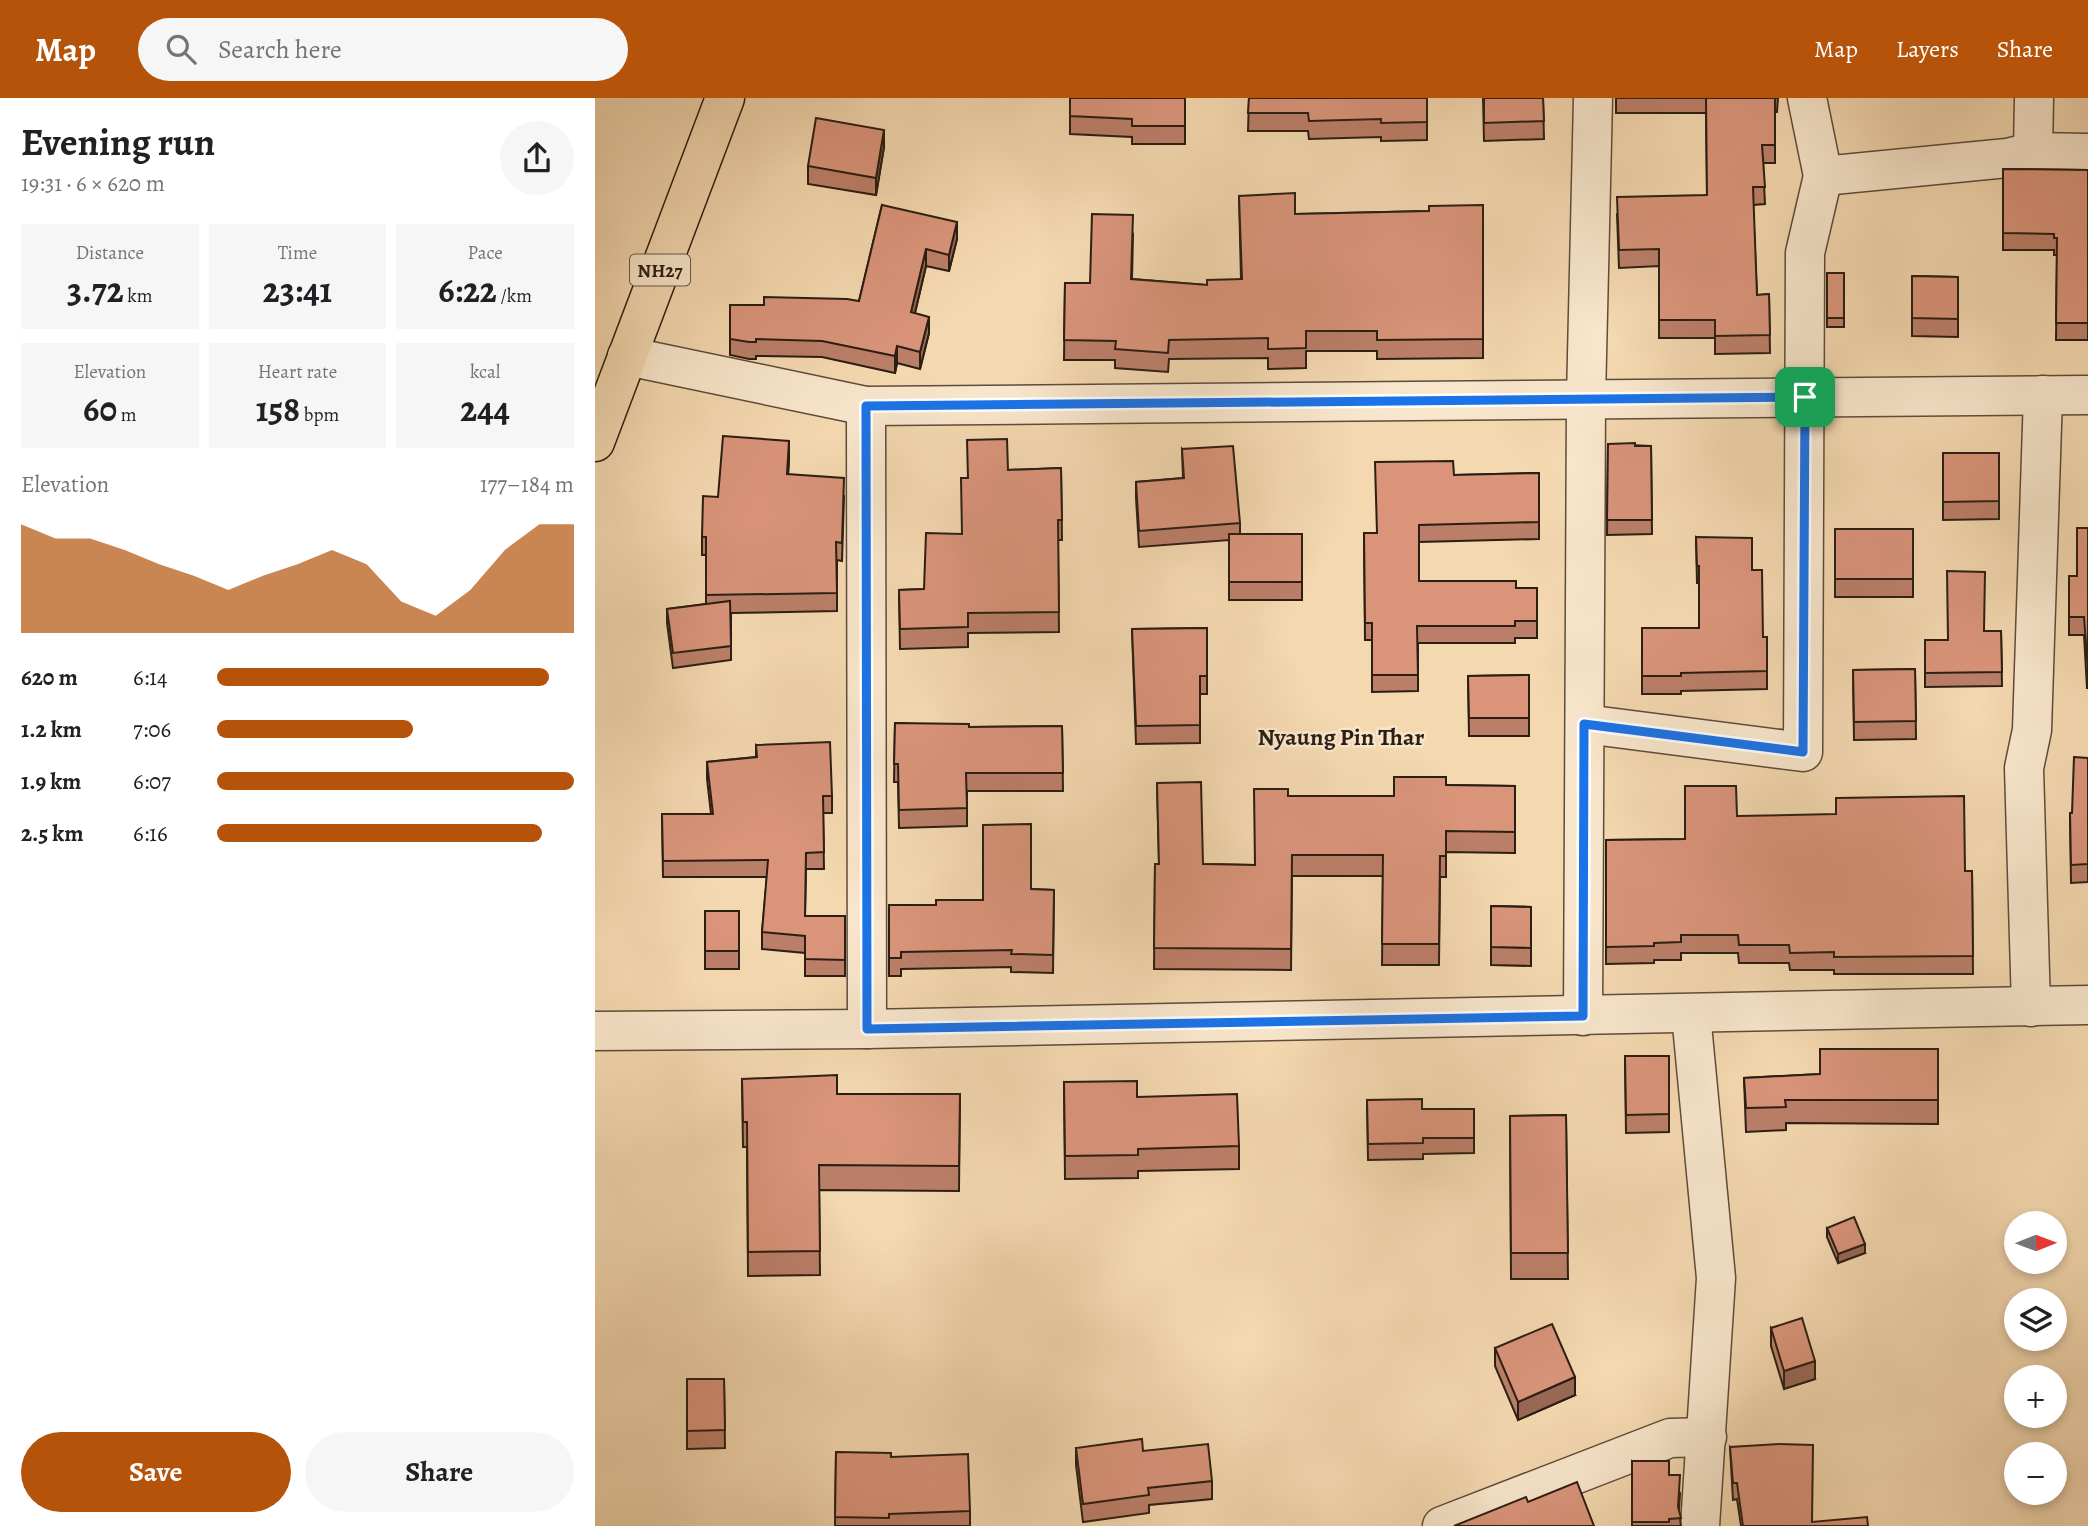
<!DOCTYPE html>
<html lang="en">
<head>
<meta charset="utf-8">
<style>
	:root { --surface:#fff; --page:#f6f6f6; --text:#202124; --muted:#757577; --accent:#b45309 }
	body { margin:0; font-family:Alegreya,serif; background:var(--page); color:var(--text); height:100vh; display:flex; flex-direction:column; font-size:26px; white-space:nowrap }
	* { box-sizing:border-box; margin:0 }
	p { font-size:23px; color:var(--muted) }
	.icon { flex:none; width:38px; height:38px; fill:none; stroke:currentColor; stroke-width:2; stroke-linecap:round; stroke-linejoin:round }
	.map { position:relative; flex:1; overflow:hidden }
	.panel { display:flex; flex-direction:column; background:var(--surface); width:595px }
	.panel>* { flex:none }
	.needle { width:46px; rotate:89deg }
	.fabs { position:absolute; left:1409px; top:1113px; display:grid; gap:14px }
	.fabs a { display:grid; place-items:center; width:63px; height:63px; border-radius:50%; background:var(--surface); box-shadow:0 4px 10px #0003; font-size:35px }
	.pin { position:absolute; display:grid; place-items:center; width:60px; height:60px; color:#fff; margin:-30px; border-radius:14px; box-shadow:0 4px 10px #0006 }
	.round { display:grid; place-items:center; flex:none; width:74px; height:74px; border-radius:37px; background:var(--page) }
	.summary { display:flex; align-items:center; justify-content:space-between; height:119px; padding:0 21px }
	h1 { font-size:38px; font-weight:700; line-height:52px }
	.figures { display:grid; grid-template-columns:repeat(3,1fr); gap:10px; height:119px; padding:7px 21px }
	.figures div { display:grid; align-content:center; border-radius:0px; background:var(--page); text-align:center }
	.figures b { font-size:35px; font-weight:700 }
	.figures small { font-size:19px; font-weight:400 }
	.figures p { font-size:19px }
	.chart { height:196px; padding:14px 21px }
	.chart p { display:flex; justify-content:space-between }
	.chart svg { width:100%; height:126px; margin-top:7px; fill:var(--accent); opacity:.7 }
	.cta { display:flex; gap:14px; margin-top:auto; padding:14px 21px }
	.cta a { flex:1; height:80px; border-radius:42px; background:var(--accent); color:#fff; font-size:28px; font-weight:700; line-height:80px; text-align:center }
	.cta a+a { background:var(--page); color:var(--text) }
	ul { padding:0 21px; list-style:none; font-size:23px }
	li { display:grid; grid-template-columns:112px 84px 1fr; align-items:center; height:52px }
	li i { height:18px; border-radius:9px; background:var(--accent) }
	header { display:flex; align-items:center; gap:42px; box-sizing:border-box; height:98px; padding:0 35px; background:var(--accent); color:#fff }
	header strong { font-size:33px }
	nav { display:flex; gap:38px; margin-inline-start:auto; font-size:24px }
	.search { width:490px; height:63px; background:var(--page); display:flex; align-items:center; gap:18px; box-sizing:border-box; padding:0 24px; border-radius:38px; color:var(--muted); font-size:26px }
	main { display:flex; flex:1; min-height:0 }
	.map>svg:first-child { display:block }
	.lines { fill:none; stroke-linecap:round; stroke-linejoin:round }
	.minor-casing { stroke:#5d4c3a; stroke-width:41 }
	.highway-casing { stroke:#2b1e13; stroke-width:41 }
	.minor { stroke:#f8e6cc; stroke-width:38 }
	.highway { stroke:#f4d8b0; stroke-width:38 }
	.wall { fill:#bb7f69; stroke:#2b1e13; stroke-width:2 }
	.shaded-wall { fill:#986855; stroke:#2b1e13; stroke-width:2 }
	.building { fill:#d9947a; stroke:#2b1e13; stroke-width:2 }
	.route-casing { stroke:#fff; stroke-width:14 }
	.route { stroke:#1a73e8; stroke-width:9 }
	.labels { text-anchor:middle; stroke-width:5; stroke-linejoin:round; paint-order:stroke }
	.shield { fill:#f8e6cc; stroke:#685a4a; stroke-width:2 }
	.shield-label { font-size:19px; font-weight:bold; fill:#2b1e13 }
	.quarter-label { font-size:24px; font-weight:bold; fill:#2b1e13; stroke:#f8e6cc }
</style>
</head>
<body>
<header>
<strong>Map</strong>
<div class="search"><svg class="icon" aria-label="search" viewBox="0 0 24 24"><circle cx="10" cy="10" r="6"/><path d="M15 15l6 6"/></svg>Search here</div>
<nav><a>Map</a><a>Layers</a><a>Share</a></nav>
</header>
<main>
<section class="panel">
<div class="summary"><div><h1>Evening run</h1><p>19:31 · 6 × 620 m</p></div><a class="round"><svg class="icon" aria-label="share" viewBox="0 0 24 24"><path d="M12 15V3M7 8l5-5 5 5M5 13v7h14v-7"/></svg></a></div>
<div class="figures">
<div><p>Distance</p><b>3.72<small> km</small></b></div>
<div><p>Time</p><b>23:41</b></div>
<div><p>Pace</p><b>6:22<small> /km</small></b></div>
</div>
<div class="figures">
<div><p>Elevation</p><b>60<small> m</small></b></div>
<div><p>Heart rate</p><b>158<small> bpm</small></b></div>
<div><p>kcal</p><b>244</b></div>
</div>
<div class="chart"><p><span>Elevation</span>177–184 m</p>
<svg viewBox="0 0 160 44" preserveAspectRatio="none"><path d="M0 44V6L10 11L20 11L30 15L40 20L50 24L60 29L70 24L80 20L90 15L100 20L110 33L120 38L130 29L140 15L150 6L160 6V44z"/></svg>
</div>
<ul>
<li><b>620 m</b>6:14<i style="width:93%"></i></li>
<li><b>1.2 km</b>7:06<i style="width:55%"></i></li>
<li><b>1.9 km</b>6:07<i style="width:100%"></i></li>
<li><b>2.5 km</b>6:16<i style="width:91%"></i></li>
</ul>
<div class="cta"><a>Save</a><a>Share</a></div>
</section>
<div class="map">
<svg width="1493" height="1428" viewBox="0 0 1493 1428">
	<rect width="100%" height="100%" fill="#f4d8b0"/>
	<filter id="stains"><feTurbulence type="fractalNoise" baseFrequency=".00286" numOctaves="4"/><feColorMatrix values="0 0 0 0 .2 0 0 0 0 .09 0 0 0 0 .02 0 0 0 .5 -.17"/></filter>
	<radialGradient id="worn" r=".72"><stop offset=".6" stop-color="#630" stop-opacity="0"/><stop offset="1" stop-color="#630" stop-opacity=".3"/></radialGradient>
	<g class="lines">
		<defs>
			<g id="minor">
				<path d="M1438,54L1439,0"/>
				<path d="M1228,78L1412,60L1438,54L1493,55"/>
				<path d="M32,258L271,308L1493,297"/>
				<path d="M271,308L272,931"/>
				<path d="M990,626L1208,654L1210,155L1228,78L1212,0"/>
				<path d="M1436,909L1429,670L1437,632L1448,297"/>
				<path d="M1096,916L1121,1180L1105,1428"/>
				<path d="M988,918L991,301L998,0"/>
				<path d="M0,933L272,931L1493,907"/>
				<path d="M847,1428L1075,1340L1112,1339"/>
			</g>
			<path id="highway" d="M0,344L130,0"/>
		</defs>
		<!-- minor casing -->
		<use href="#minor" class="minor-casing"/>
		<!-- highway casing -->
		<use href="#highway" class="highway-casing"/>
		<!-- minor -->
		<use href="#minor" class="minor"/>
		<!-- highway -->
		<use href="#highway" class="highway"/>
	</g>
	<!-- wall -->
	<g class="wall">
		<path d="M475,0H590V46H537V39L475,36Z"/>
		<path d="M654,0H832V42L786,43V39L714,41L713,33H653Z"/>
		<path d="M888,0H948L949,41L889,43Z"/>
		<path d="M1021,0H1183L1182,14H1180V65H1168L1170,106L1158,107L1162,197L1174,196L1175,255L1120,256V240H1064V168L1024,170L1022,116L1112,97L1111,15H1021Z"/>
		<path d="M289,49L281,97L213,86V68Z"/>
		<path d="M1408,71L1493,72V242H1461L1462,157H1459V152H1408Z"/>
		<path d="M644,98L700,116L834,113L888,107V260L782,261V253H711V270L673,271V260L574,261L573,274L520,270V262H469L470,185H495L538,137L537,181L612,187L646,181Z"/>
		<path d="M287,107L362,141L354,173L331,168L320,215L334,235L325,271L302,265L300,275L227,259L161,258V261H154L135,257V207H169L264,203Z"/>
		<rect x="1232" y="175" width="17" height="54"/>
		<path d="M1317,178L1363,179V239L1317,238Z"/>
		<path d="M1013,346L1056,348L1057,436L1012,437Z"/>
		<path d="M587,351L645,425V436H707V502H634V442L544,449L541,400V384L588,380Z"/>
		<path d="M1348,355H1404V421L1348,422Z"/>
		<path d="M194,361L193,376L249,398L247,463L242,462V513L136,515V562L78,570L72,525V511L111,506V457H107V439L123,399Z"/>
		<path d="M466,370L467,442H463L464,534L373,535V549L305,551L304,492L329,491L367,436L372,380L413,372Z"/>
		<path d="M944,375V441L824,444V483L921,490H942V540H920V545H823V593L777,594V542H770L769,435H781L859,377Z"/>
		<path d="M1493,430V590H1492L1489,537H1474V478H1482Z"/>
		<rect x="1240" y="431" width="78" height="68"/>
		<path d="M1101,439L1157,472L1168,539H1172V591L1086,593V596H1047V530H1104V485H1102Z"/>
		<path d="M612,530V596H605V645L541,646L537,531Z"/>
		<path d="M1389,533H1406L1407,588L1330,589V542H1353Z"/>
		<path d="M1320,571L1321,641L1259,642L1258,572Z"/>
		<path d="M934,577V638H874L873,578Z"/>
		<path d="M300,625L374,629L467,628L468,693H372V728L304,730L303,684H299Z"/>
		<path d="M161,647L237,698V715H228L229,771H211L210,818H250V878H210V855L167,851V834L172,779H68L67,716H116L112,681V664L161,659Z"/>
		<path d="M1493,660V784L1476,785L1475,715H1477Z"/>
		<path d="M562,685L608,766L660,767L693,698H799L851,687L920,688V755L851,754V779H845L844,867H787L788,778H697L696,872L559,871L560,766H564Z"/>
		<path d="M1142,718L1370,773H1377L1378,876H1239V872H1195L1194,865H1144L1143,855H1086V862H1059V865L1011,866V742L1090,741Z"/>
		<path d="M436,791L459,792L458,875L416,874V869L306,871V878H294V807H341L388,802Z"/>
		<path d="M896,808L936,809V868L896,867Z"/>
		<rect x="110" y="813" width="34" height="58"/>
		<path d="M1343,951V1026L1191,1025V1032L1151,1034L1149,980L1225,976Z"/>
		<path d="M1030,958H1074V1034L1031,1035Z"/>
		<path d="M147,981L242,996H365L364,1093L224,1092L225,1177L153,1178L152,1049H148Z"/>
		<path d="M469,984L542,999L644,1048V1071L543,1073V1080L470,1081Z"/>
		<path d="M772,1002L827,1011H879V1055L828,1056V1061L773,1062Z"/>
		<path d="M971,1017L973,1181H916L915,1018Z"/>
		<path d="M1232,1130L1270,1155L1243,1165L1232,1139Z"/>
		<path d="M1176,1230L1220,1281L1189,1291L1176,1248Z"/>
		<path d="M900,1250L980,1297L923,1322L900,1268Z"/>
		<path d="M92,1281H129L130,1350L92,1351Z"/>
		<path d="M1135,1349L1217,1424L1273,1428H1146L1142,1401L1138,1402Z"/>
		<path d="M481,1350L548,1353L617,1383V1401L554,1407V1415L488,1424L481,1367Z"/>
		<path d="M241,1354L296,1359L375,1413V1428H240Z"/>
		<path d="M1037,1363L1074,1377L1085,1395L1084,1413L1086,1428H1037Z"/>
	</g>
	<!-- shaded-wall -->
	<g class="shaded-wall">
		<path d="M289,32V49L281,97V80Z"/>
		<path d="M362,124V141L354,173V157Z"/>
		<path d="M331,151V168L316,231V214Z"/>
		<path d="M334,219V235L325,271V254Z"/>
		<path d="M302,248V265L300,275V258Z"/>
		<path d="M194,343V361L192,394V376Z"/>
		<path d="M1270,1146V1155L1243,1165V1156Z"/>
		<path d="M1220,1263V1281L1189,1291V1273Z"/>
		<path d="M980,1279V1297L923,1322V1304Z"/>
	</g>
	<!-- building -->
	<g class="building">
		<path d="M475,0H590V28H537V21L475,18Z"/>
		<path d="M654,0H832V24L786,25V21L714,23L713,15H653Z"/>
		<path d="M889,0H948L949,23L889,25Z"/>
		<path d="M1111,0H1180V47H1167L1170,89H1158L1162,197L1174,196L1175,237L1120,238V222H1064V151L1024,152L1022,99L1112,97Z"/>
		<path d="M221,20L289,32L281,80L213,68Z"/>
		<path d="M1408,71L1493,72V225H1461L1462,140H1459V136L1408,135Z"/>
		<path d="M700,95V116L834,113V108L888,107V241L782,242V233H711V250L673,251V240L574,242L573,255L520,251L521,243L469,242L470,185H495L497,116L538,117L536,181L612,187V182L647,181L644,98Z"/>
		<path d="M287,107L362,124L354,157L331,151L316,214L334,219L325,254L302,248L300,258L227,243L161,241V244H154L135,241V207H169V199L252,201L264,203Z"/>
		<rect x="1232" y="175" width="17" height="45"/>
		<path d="M1317,178L1363,179V221L1317,220Z"/>
		<path d="M128,338L194,343L192,376L249,380L247,445L241,444L242,495L111,497V439H107L108,398L123,399Z"/>
		<path d="M412,341L413,372L466,370L467,422H463L464,514L373,515V529L305,531L304,492L329,491L331,435L367,436L366,380H373L372,342Z"/>
		<path d="M1040,345V348H1056L1057,422H1012L1013,346Z"/>
		<path d="M638,348L645,425L544,433L541,384L589,380L587,351Z"/>
		<path d="M1348,355H1404V403L1348,404Z"/>
		<path d="M858,363L859,377L944,375V424L824,427V483H921V490H942V523H920V528H822L823,577H777V525H770L769,435H782L780,364Z"/>
		<path d="M1482,430H1493V572L1489,519H1474V478H1482Z"/>
		<rect x="1240" y="431" width="78" height="50"/>
		<rect x="634" y="436" width="73" height="48"/>
		<path d="M1101,439L1157,440V472H1167L1168,539H1172V573L1086,575V578H1047V530H1104V468H1102Z"/>
		<path d="M1352,473L1390,474L1389,533H1406L1407,574L1330,575V542H1353Z"/>
		<path d="M135,503L136,548L78,555L72,511Z"/>
		<path d="M612,530V578H605V627L541,628L537,531Z"/>
		<path d="M1320,571L1321,623L1259,624L1258,572Z"/>
		<path d="M934,577V620H874L873,578Z"/>
		<path d="M300,625L374,626V629L467,628L468,675H371L372,710L304,712L303,666H299Z"/>
		<path d="M235,644L237,698H228L229,754L211,755L210,818H250V862L210,861V838L167,834L173,762L68,763L67,716H118L112,664L162,659L161,647Z"/>
		<path d="M1479,659L1493,660V766L1476,767L1475,715H1477Z"/>
		<path d="M799,679H851V687L920,688V734L851,733V758H845L844,846H787L788,757H697L696,851L559,850L560,766H564L562,685L606,684L608,766L660,767L659,691H693V698H799Z"/>
		<path d="M1090,688H1141L1142,718L1241,716V700L1369,698L1370,773H1377L1378,858L1239,859V854L1195,855L1194,847H1144L1143,837H1086V844L1059,845V848L1011,849V742L1090,741Z"/>
		<path d="M436,726V791L459,792L458,857L416,856L417,852L306,854V860H294V807H341V802H388V727Z"/>
		<path d="M896,808L936,809V850L896,849Z"/>
		<rect x="110" y="813" width="34" height="40"/>
		<path d="M1225,951H1343V1002H1190L1191,1009L1151,1010L1149,980L1225,976Z"/>
		<path d="M1030,958H1074V1016L1031,1017Z"/>
		<path d="M242,977V996H365L364,1068L224,1067L225,1153L153,1154L152,1024H148L147,981Z"/>
		<path d="M542,983V999L642,996L644,1048L543,1051V1057L470,1058L469,984Z"/>
		<path d="M827,1001V1011H879V1040H828V1045L773,1046L772,1002Z"/>
		<path d="M971,1017L973,1155H916L915,1018Z"/>
		<path d="M1259,1119L1270,1146L1243,1156L1232,1130Z"/>
		<path d="M1207,1220L1220,1263L1189,1273L1176,1230Z"/>
		<path d="M957,1226L980,1279L923,1304L900,1250Z"/>
		<path d="M92,1281H129L130,1332L92,1333Z"/>
		<path d="M547,1341L548,1353L613,1346L617,1383L553,1390L554,1397L488,1406L481,1350Z"/>
		<path d="M1184,1346L1218,1347L1217,1424L1272,1419L1273,1428H1148L1142,1385H1138L1135,1349Z"/>
		<path d="M241,1354L296,1355V1359L373,1356L375,1413L294,1416V1420L240,1419Z"/>
		<path d="M1037,1363H1074V1377H1085L1083,1409L1086,1420L1074,1421V1424H1037Z"/>
		<path d="M982,1384L999,1428H859L931,1399L933,1404Z"/>
	</g>
	<g class="lines">
		<defs>
			<path id="route" d="M1210,299L1208,654L989,626L988,918L272,931L271,308Z"/>
		</defs>
		<!-- route casing -->
		<use href="#route" class="route-casing"/>
		<!-- route -->
		<use href="#route" class="route"/>
	</g>
	<g class="labels">
		<!-- shield labels -->
		<rect class="shield" x="35" y="156.5" width="60" height="31" rx="5"/>
		<g class="shield-label">
			<text x="65" y="179">NH27</text>
		</g>
		<!-- quarter labels -->
		<g class="quarter-label">
			<text x="746" y="647">Nyaung Pin Thar</text>
		</g>
	</g>
	<rect width="100%" height="100%" filter="url(#stains)"/>
	<rect width="100%" height="100%" fill="url(#worn)"/>
</svg>
<div class="fabs">
<a><svg class="needle" viewBox="-14 -14 28 28"><path d="M0-13l5 13h-10z" fill="#e53935"/><path d="M0 13l5-13h-10z" fill="#757577"/></svg></a>
<a><svg class="icon" aria-label="layers" viewBox="0 0 24 24"><path d="M12 4l9 5-9 5-9-5zM3 14l9 5 9-5"/></svg></a>
<a>+</a>
<a>−</a>
</div>
<div class="pin" style="left:1210px;top:299px;background:#1e9e55"><svg class="icon" aria-label="arrive" viewBox="0 0 24 24"><path d="M6 21V4h12l-3 4 3 4H6"/></svg></div>
</div>
</main>
</body>
</html>
